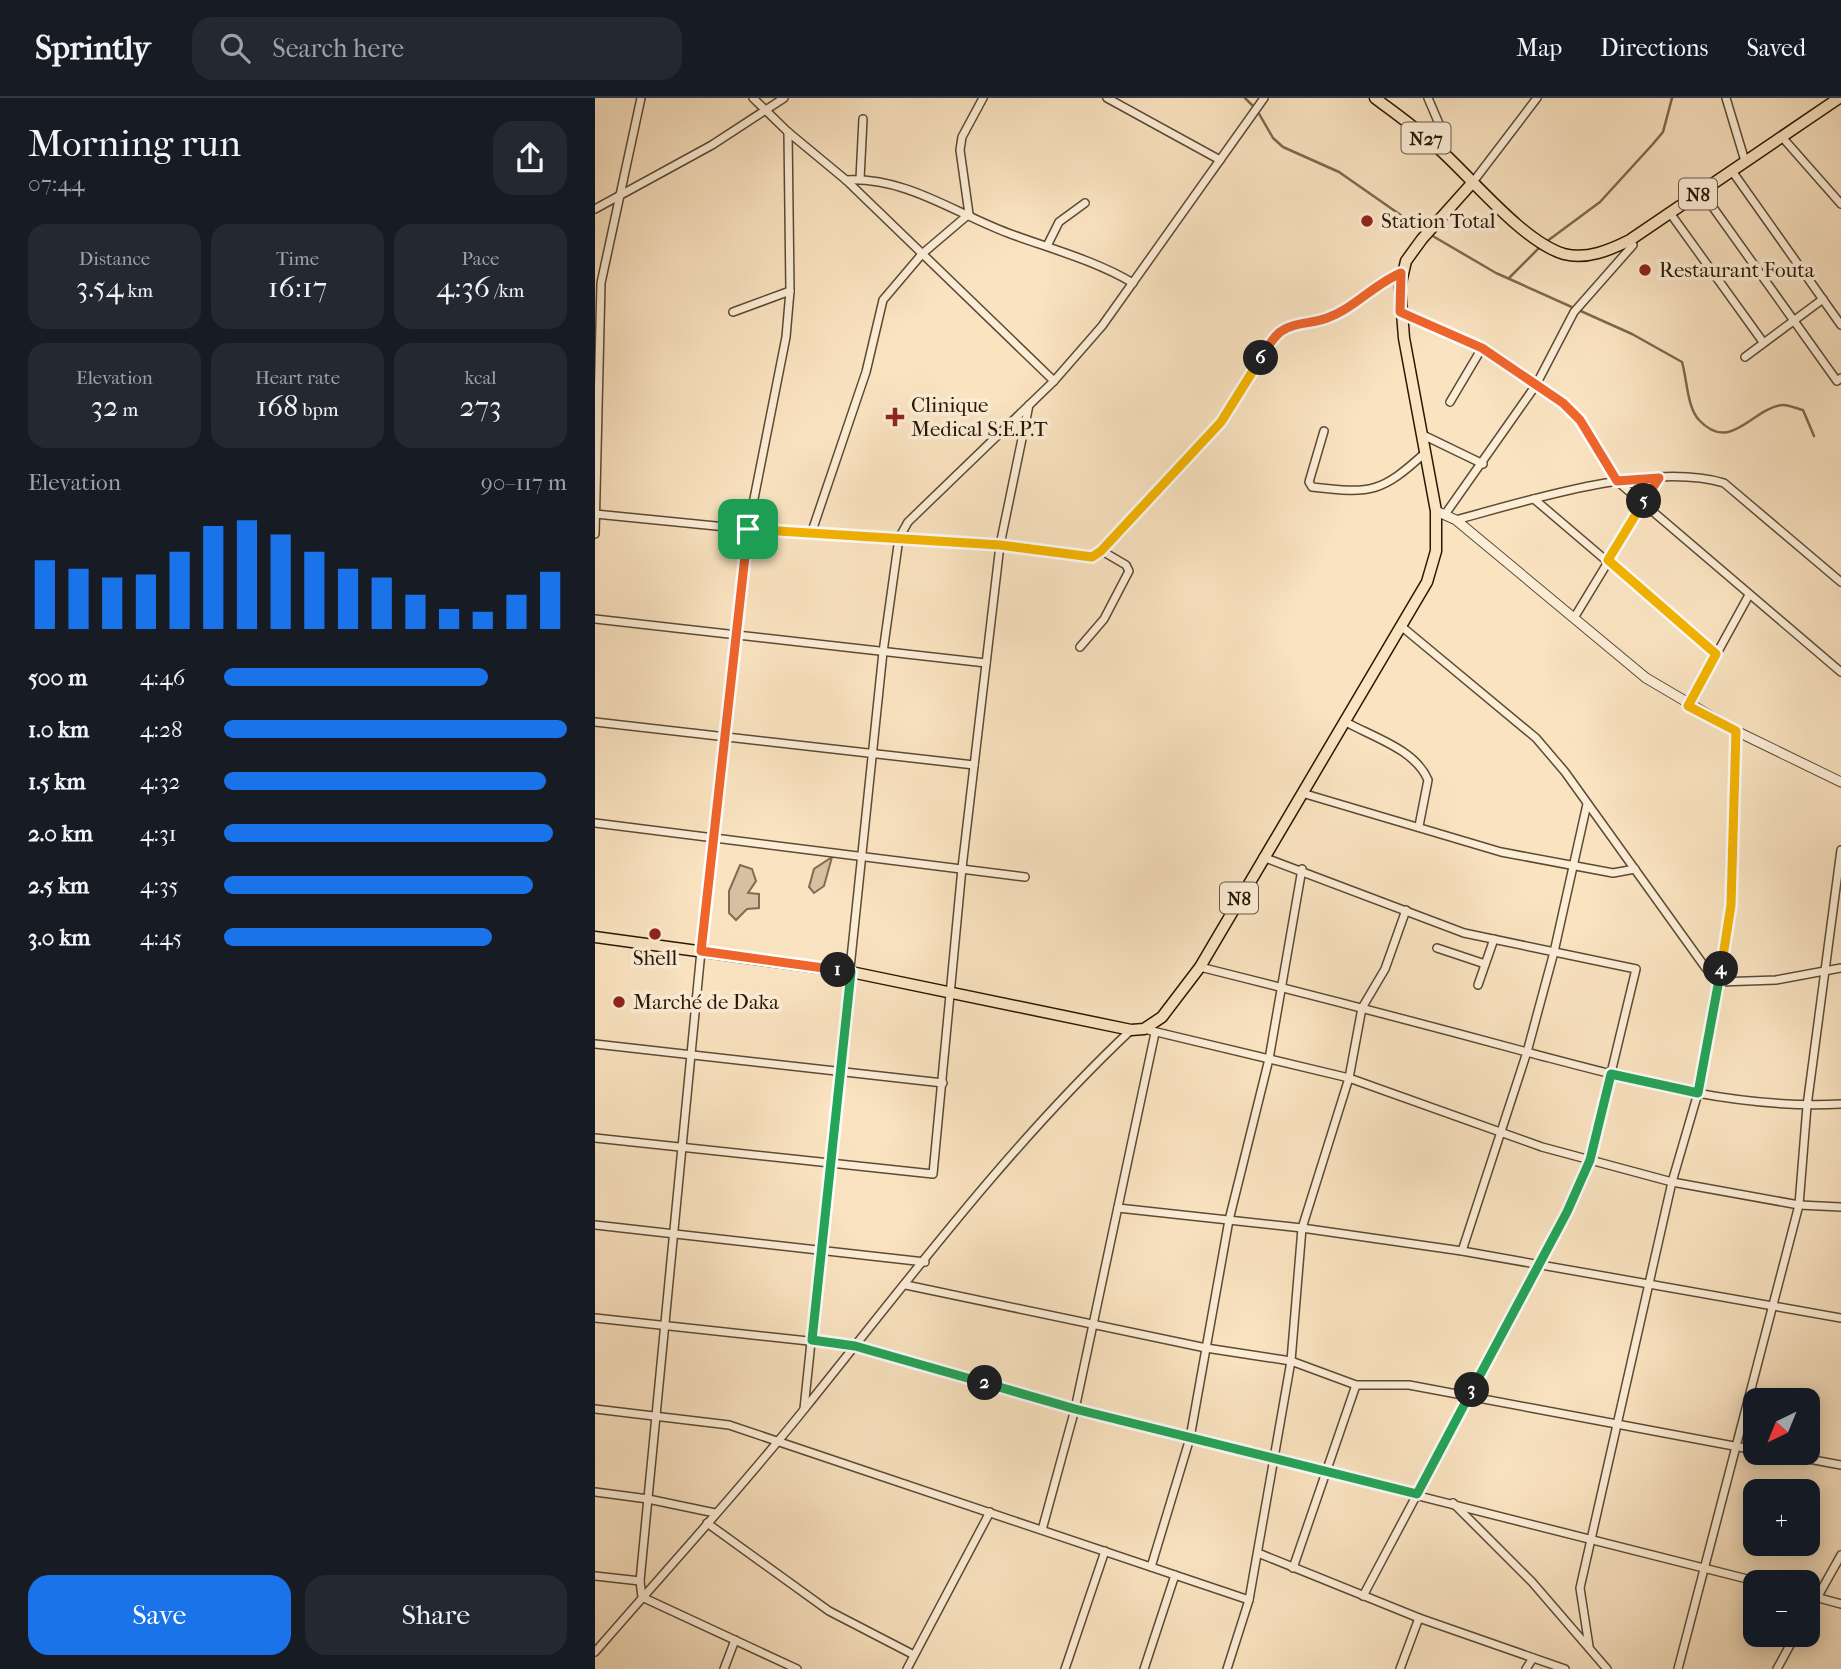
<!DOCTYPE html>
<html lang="en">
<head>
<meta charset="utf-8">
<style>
	:root { --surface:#171b24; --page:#242831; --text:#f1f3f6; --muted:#9ea1a6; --line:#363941; --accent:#1a73e8 }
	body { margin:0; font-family:"IM FELL French Canon",serif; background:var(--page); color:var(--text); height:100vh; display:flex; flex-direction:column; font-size:26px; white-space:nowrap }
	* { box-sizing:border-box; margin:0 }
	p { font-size:23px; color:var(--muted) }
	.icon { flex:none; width:38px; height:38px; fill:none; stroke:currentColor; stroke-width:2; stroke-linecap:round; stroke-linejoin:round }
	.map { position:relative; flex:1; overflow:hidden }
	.panel { display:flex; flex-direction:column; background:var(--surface); width:595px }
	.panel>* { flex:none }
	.needle { width:46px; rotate:223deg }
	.buttons { position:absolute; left:1148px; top:1290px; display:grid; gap:14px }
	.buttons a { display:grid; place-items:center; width:77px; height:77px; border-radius:14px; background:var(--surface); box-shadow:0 4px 18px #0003; font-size:35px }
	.pin { position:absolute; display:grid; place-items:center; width:60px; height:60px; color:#fff; margin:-30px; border-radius:14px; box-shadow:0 4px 10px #0006 }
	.km { position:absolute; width:35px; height:35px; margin:-18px; border-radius:50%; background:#222; color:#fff; font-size:19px; line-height:35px; text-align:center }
	.round { display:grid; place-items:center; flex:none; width:74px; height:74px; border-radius:21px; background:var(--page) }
	.summary { display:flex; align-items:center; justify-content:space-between; height:119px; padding:0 28px }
	h1 { font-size:38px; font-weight:600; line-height:52px }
	.metrics { display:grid; grid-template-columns:repeat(3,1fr); gap:10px; height:119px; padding:7px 28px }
	.metrics div { display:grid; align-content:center; border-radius:18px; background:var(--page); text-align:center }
	.metrics b { font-size:30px; font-weight:600 }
	.metrics small { font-size:19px; font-weight:400 }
	.metrics p { font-size:19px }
	.chart { height:196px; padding:14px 28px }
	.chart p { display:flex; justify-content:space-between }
	.chart svg { width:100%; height:126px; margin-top:7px; stroke:var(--accent); stroke-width:6 }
	.action { display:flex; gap:14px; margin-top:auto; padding:14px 28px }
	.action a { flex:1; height:80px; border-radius:21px; background:var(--accent); color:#fff; font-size:28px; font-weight:600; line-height:80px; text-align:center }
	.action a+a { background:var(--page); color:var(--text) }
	ul { padding:0 28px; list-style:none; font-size:23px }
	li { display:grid; grid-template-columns:112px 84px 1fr; align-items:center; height:52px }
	li i { height:18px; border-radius:9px; background:var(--accent) }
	header { display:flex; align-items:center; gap:42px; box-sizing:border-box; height:98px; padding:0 35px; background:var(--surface); border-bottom:2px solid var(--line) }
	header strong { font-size:33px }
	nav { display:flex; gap:38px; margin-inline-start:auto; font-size:24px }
	.search { width:490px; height:63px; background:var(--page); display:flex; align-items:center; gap:18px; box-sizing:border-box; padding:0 24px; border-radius:21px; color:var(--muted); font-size:26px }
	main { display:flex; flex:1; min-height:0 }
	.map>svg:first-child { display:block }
	.green { fill:#d6c0a1; stroke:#7f6c52; stroke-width:2 }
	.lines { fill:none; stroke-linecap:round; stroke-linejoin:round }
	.stream { stroke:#7b684e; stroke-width:2.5 }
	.minor-casing { stroke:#5c4a32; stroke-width:10 }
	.tertiary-casing { stroke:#5c4a32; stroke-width:11 }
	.primary-casing { stroke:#281703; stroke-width:13 }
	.minor { stroke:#fcedd7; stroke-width:7 }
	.tertiary { stroke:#fcedd7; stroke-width:9 }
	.primary { stroke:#fae3c1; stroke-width:10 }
	.split-1-casing { stroke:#fff; stroke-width:14 }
	.split-2-casing { stroke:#fff; stroke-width:14 }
	.split-3-casing { stroke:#fff; stroke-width:14 }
	.split-4-casing { stroke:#fff; stroke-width:14 }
	.split-5-casing { stroke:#fff; stroke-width:14 }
	.split-6-casing { stroke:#fff; stroke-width:14 }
	.split-7-casing { stroke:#fff; stroke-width:14 }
	.split-1 { stroke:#f0652b; stroke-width:9 }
	.split-2 { stroke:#22a559; stroke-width:9 }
	.split-3 { stroke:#22a559; stroke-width:9 }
	.split-4 { stroke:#22a559; stroke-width:9 }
	.split-5 { stroke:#f5b400; stroke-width:9 }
	.split-6 { stroke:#f0652b; stroke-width:9 }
	.split-7 { stroke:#f5b400; stroke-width:9 }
	.poi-dot { fill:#8f2418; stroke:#fcedd7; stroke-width:2.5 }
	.labels { text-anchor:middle; stroke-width:7; stroke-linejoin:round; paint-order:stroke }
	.shield { fill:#fcedd7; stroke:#685743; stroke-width:2 }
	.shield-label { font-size:19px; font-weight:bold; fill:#281703 }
	.poi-label { font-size:21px; fill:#281703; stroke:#fcedd7; text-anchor:start }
</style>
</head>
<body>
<header>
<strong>Sprintly</strong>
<div class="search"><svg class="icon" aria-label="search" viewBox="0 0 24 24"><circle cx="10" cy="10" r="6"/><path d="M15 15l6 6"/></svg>Search here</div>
<nav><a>Map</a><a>Directions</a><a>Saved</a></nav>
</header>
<main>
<section class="panel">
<div class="summary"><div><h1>Morning run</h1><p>07:44</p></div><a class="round"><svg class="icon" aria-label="share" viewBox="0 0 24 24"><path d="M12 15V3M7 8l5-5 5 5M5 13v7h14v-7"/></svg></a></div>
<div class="metrics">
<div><p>Distance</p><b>3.54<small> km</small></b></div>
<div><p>Time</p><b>16:17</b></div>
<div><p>Pace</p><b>4:36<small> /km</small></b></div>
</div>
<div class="metrics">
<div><p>Elevation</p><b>32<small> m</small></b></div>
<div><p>Heart rate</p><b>168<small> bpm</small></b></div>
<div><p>kcal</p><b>273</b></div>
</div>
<div class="chart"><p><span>Elevation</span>90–117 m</p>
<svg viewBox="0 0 160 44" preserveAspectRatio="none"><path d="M5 44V20M15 44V23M25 44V26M35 44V25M45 44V17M55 44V8M65 44V6M75 44V11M85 44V17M95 44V23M105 44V26M115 44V32M125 44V37M135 44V38M145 44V32M155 44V24"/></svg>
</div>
<ul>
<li><b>500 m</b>4:46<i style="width:77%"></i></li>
<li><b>1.0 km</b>4:28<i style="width:100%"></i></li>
<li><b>1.5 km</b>4:32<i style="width:94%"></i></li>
<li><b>2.0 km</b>4:31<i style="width:96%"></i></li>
<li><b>2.5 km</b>4:35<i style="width:90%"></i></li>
<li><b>3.0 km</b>4:45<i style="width:78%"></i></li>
</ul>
<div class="action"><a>Save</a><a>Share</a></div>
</section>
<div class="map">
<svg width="1246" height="1571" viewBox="0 0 1246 1571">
	<rect width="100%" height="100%" fill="#fae3c1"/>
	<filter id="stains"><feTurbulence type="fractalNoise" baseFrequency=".00286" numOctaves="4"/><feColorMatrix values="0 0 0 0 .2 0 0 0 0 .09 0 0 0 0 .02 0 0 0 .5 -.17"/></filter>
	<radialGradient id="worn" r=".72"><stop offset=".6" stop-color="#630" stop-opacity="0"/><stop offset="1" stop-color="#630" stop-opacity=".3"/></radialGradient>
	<!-- green -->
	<g class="green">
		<path d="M237,759L229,788L219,795L214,789L219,771Z"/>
		<path d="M145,767L157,771L161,783L153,795L164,796V810L152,811L141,822L134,815V793Z"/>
	</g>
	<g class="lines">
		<!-- stream -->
		<g class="stream">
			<path d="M650,0L659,9"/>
			<path d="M663,14L678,40L688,49L744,74L830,134"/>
			<path d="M836,137L901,175L1037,236L1087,264C1092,281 1092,309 1104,322C1136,356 1156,311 1187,307C1193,306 1202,311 1208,312L1219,338"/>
			<path d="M951,144L1005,104L1057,47L1068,34L1077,0"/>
			<path d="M914,180L946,148"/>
		</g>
		<defs>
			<g id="minor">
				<path d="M158,0L193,34L251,82L459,283"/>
				<path d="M512,0L625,62"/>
				<path d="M833,0L845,28L842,48"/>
				<path d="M1131,0L1150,63"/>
				<path d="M193,34L195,193L191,239L153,431L106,853L45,1483L47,1499L202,1571"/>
				<path d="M1187,39L1246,106"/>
				<path d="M1137,73L1246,227"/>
				<path d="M265,81L268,21"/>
				<path d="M251,82C312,79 359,115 413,135C456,151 499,162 538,185"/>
				<path d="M878,84L942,0"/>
				<path d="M1107,94L1242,283L1246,280"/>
				<path d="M0,111L117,47L189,0"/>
				<path d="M1075,115L1168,244"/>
				<path d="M452,148L464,124L490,105"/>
				<path d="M138,214L195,193"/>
				<path d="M806,215L887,250L968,305L985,322L1022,383L1246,574"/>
				<path d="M1150,259L1228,201"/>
				<path d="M855,304L887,250"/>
				<path d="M729,333L714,384L717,389C777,396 786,395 831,354"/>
				<path d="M828,337L888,366"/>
				<path d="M939,401L1121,556"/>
				<path d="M851,415L941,287L979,214L1038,147L1035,142"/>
				<path d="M0,416L192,435L405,447L497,459L507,453L626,324L684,235C703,224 726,224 746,214C768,204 783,185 806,175"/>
				<path d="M861,422C934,402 1056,363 1129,385L1246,484"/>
				<path d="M0,436L6,185L46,0"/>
				<path d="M216,436L271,274L288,202L327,156L374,116L365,52L367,39L388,0"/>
				<path d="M979,520L1064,380"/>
				<path d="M0,521L391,565"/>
				<path d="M806,528L941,640L970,674L1110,869L1124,884L1181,882L1246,870"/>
				<path d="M485,549L509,521L534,473L531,467L507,453"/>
				<path d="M1093,608L1154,497"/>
				<path d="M749,623C777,639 820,651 833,682L824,728"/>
				<path d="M0,624L379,667"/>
				<path d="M707,695L906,754L1018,775L1040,771"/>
				<path d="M0,725L430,779"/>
				<path d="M668,759L869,835L1041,871L995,1062L972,1114L768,1498"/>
				<path d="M842,850L890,866"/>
				<path d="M605,869C713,896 821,924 928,953C1031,980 1139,1012 1246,1006"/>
				<path d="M883,887L899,841"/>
				<path d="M549,931L754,980L947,1049L1077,1084L1204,1107L1246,1109"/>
				<path d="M0,946L348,985"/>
				<path d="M0,1040L338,1076L367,770L405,447L434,307"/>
				<path d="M523,1110L707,1130L867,1153L1246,1220"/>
				<path d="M0,1127L330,1164"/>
				<path d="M867,1153L932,954L959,854L992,706"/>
				<path d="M311,1187L611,1250L696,1263L761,1287H814L1160,1352"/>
				<path d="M0,1220L260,1248L480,1311L1164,1484"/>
				<path d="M0,1311L134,1327L654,1502"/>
				<path d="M209,1311L288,554L304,440L313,424L459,283L507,228L669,0"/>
				<path d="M1176,1354L1246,1367"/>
				<path d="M0,1394L53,1401L120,1415"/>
				<path d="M858,1405L937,1484L1012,1571"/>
				<path d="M112,1425L234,1513L319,1557"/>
				<path d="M447,1432L480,1311L560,935"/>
				<path d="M663,1455L824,1520L970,1571"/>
				<path d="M556,1469L595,1340L634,1122L674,961L707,771"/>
				<path d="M698,1470L761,1287"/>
				<path d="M0,1478L45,1483"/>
				<path d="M1213,1497L1246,1506"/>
				<path d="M1213,1516L1246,1457"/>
				<path d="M994,1548L985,1490L1077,1084L1103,995L1124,884L1136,807L1141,633"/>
				<path d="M0,1554C71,1472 144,1393 211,1309C315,1180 415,1046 536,932"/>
				<path d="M129,1571L140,1542"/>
				<path d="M312,1571L395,1414"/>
				<path d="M470,1571L510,1453"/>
				<path d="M549,1571L580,1477"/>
				<path d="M632,1571L654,1502L679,1360L696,1263L707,1130L754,980L767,910L790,871L811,812"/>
				<path d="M805,1571L824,1520"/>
				<path d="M931,1571L938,1560"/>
				<path d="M1083,1571L1204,1107L1212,1008L1246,752"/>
				<path d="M1182,1571L1201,1536"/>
			</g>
			<path id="tertiary" d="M841,413L861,422L1051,580L1141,633L1246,684"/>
			<g id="primary">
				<path d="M780,0C801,16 824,32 843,50C876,79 928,144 969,156C992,162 1015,152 1035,142L1244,0"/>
				<path d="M0,839L256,874L536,932L549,931L567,919L605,869L832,484L841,453V413L809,240L805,189L811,163L827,141L878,84"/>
			</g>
		</defs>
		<!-- minor casing -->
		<use href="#minor" class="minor-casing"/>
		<!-- tertiary casing -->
		<use href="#tertiary" class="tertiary-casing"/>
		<!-- primary casing -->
		<use href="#primary" class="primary-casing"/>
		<!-- minor -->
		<use href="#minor" class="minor"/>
		<!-- tertiary -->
		<use href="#tertiary" class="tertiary"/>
		<!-- primary -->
		<use href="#primary" class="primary"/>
	</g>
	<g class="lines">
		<defs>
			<path id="split-1" d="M153,431L106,853L243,872"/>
			<path id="split-2" d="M243,872L256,874L217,1242L260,1248L390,1285"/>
			<path id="split-3" d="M390,1285L480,1311L822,1396L877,1292"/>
			<path id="split-4" d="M877,1292L972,1114L995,1062L1016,976L1103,995L1126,871"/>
			<path id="split-5" d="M1049,403L1013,462L1121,556L1093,608L1141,633L1136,807L1126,871"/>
			<path id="split-6" d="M666,260C671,251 677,241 685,234C698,224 717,226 732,220C760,210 779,186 806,175L805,214L887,250L968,305L985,322L1022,383L1064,380L1049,403"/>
			<path id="split-7" d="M153,431L405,447L497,459L506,453L626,324L666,260"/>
		</defs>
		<!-- split-1 casing -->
		<use href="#split-1" class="split-1-casing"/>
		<!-- split-2 casing -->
		<use href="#split-2" class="split-2-casing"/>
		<!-- split-3 casing -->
		<use href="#split-3" class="split-3-casing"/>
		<!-- split-4 casing -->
		<use href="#split-4" class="split-4-casing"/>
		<!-- split-5 casing -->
		<use href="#split-5" class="split-5-casing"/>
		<!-- split-6 casing -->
		<use href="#split-6" class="split-6-casing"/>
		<!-- split-7 casing -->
		<use href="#split-7" class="split-7-casing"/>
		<!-- split-1 -->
		<use href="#split-1" class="split-1"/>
		<!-- split-2 -->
		<use href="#split-2" class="split-2"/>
		<!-- split-3 -->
		<use href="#split-3" class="split-3"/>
		<!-- split-4 -->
		<use href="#split-4" class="split-4"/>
		<!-- split-5 -->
		<use href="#split-5" class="split-5"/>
		<!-- split-6 -->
		<use href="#split-6" class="split-6"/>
		<!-- split-7 -->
		<use href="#split-7" class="split-7"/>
	</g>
	<!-- markers -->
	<g class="poi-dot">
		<circle cx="772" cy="123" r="7"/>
		<circle cx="1050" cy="172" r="7"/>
		<path d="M296.5 308.5h7v7h7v7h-7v7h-7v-7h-7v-7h7z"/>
		<circle cx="60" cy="836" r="7"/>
		<circle cx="24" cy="904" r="7"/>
	</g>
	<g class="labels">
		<!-- shield labels -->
		<g class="shield">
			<rect x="806.5" y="24.5" width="49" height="31" rx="5"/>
			<rect x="1084" y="80.5" width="38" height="31" rx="5"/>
			<rect x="625" y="784.5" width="38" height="31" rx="5"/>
		</g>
		<g class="shield-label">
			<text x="831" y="47">N27</text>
			<text x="1103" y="103">N8</text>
			<text x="644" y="807">N8</text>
		</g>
		<!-- poi labels -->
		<g class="poi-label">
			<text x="786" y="130">Station Total</text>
			<text x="1064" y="179">Restaurant Fouta</text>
			<text x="316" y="314">Clinique<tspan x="316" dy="24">Medical S.E.P.T</tspan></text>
			<text x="60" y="867" text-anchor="middle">Shell</text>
			<text x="38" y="911">Marché de Daka</text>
		</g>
	</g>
	<rect width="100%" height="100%" filter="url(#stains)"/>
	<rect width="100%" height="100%" fill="url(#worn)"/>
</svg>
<div class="buttons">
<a><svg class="needle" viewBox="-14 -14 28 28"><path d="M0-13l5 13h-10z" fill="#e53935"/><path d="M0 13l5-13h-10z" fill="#9ea1a6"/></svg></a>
<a>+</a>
<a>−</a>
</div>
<div class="pin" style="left:153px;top:431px;background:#1e9e55"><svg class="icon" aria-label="arrive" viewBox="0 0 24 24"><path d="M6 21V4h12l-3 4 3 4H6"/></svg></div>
<b class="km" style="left:243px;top:872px">1</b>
<b class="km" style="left:390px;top:1285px">2</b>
<b class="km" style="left:877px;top:1292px">3</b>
<b class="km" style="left:1126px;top:871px">4</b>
<b class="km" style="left:1049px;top:403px">5</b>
<b class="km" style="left:666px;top:260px">6</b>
</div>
</main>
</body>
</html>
